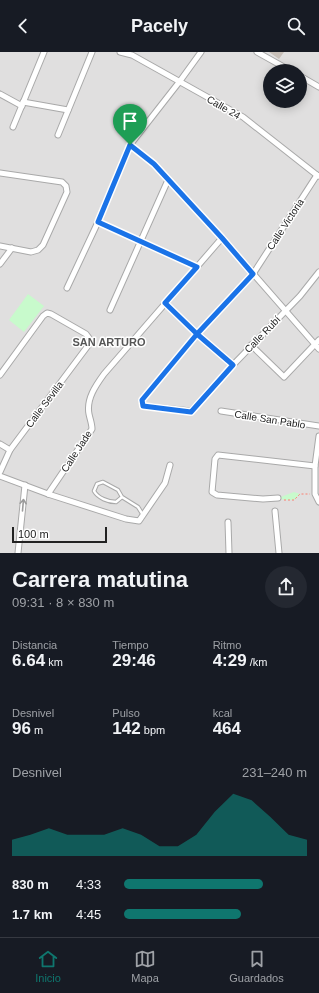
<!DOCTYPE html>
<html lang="es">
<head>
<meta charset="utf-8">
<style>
	:root { --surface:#171b24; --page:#242831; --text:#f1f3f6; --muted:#9ea1a6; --line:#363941; --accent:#0f766e }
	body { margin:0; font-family:Arial,sans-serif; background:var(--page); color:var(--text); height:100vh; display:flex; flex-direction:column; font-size:15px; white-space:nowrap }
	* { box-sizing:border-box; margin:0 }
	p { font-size:13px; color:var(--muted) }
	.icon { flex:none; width:22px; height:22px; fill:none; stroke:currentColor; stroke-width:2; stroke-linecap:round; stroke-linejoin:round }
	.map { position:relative; height:501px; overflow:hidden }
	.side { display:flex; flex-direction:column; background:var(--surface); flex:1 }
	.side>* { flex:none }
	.fabs { position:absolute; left:263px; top:12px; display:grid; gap:8px }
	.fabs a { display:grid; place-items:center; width:44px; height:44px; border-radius:50%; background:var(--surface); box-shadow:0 2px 10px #0003; font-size:20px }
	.scale { position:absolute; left:12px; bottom:10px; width:95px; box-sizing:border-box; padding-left:4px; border:2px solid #222; border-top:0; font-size:11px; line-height:14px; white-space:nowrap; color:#222; -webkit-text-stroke:3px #fff; paint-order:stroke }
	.pin { position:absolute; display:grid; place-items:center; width:34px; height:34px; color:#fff; margin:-41px -17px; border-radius:50% 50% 50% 0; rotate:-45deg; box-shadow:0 0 4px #0007 }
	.pin .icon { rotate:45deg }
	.round { display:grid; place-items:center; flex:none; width:42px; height:42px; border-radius:21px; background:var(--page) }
	.overview { display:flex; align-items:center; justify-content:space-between; height:68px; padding:0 12px }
	h1 { font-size:22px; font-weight:700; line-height:30px }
	.metrics { display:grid; grid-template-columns:repeat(3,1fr); gap:6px; height:68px; padding:4px 12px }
	.metrics div { display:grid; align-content:center }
	.metrics b { font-size:17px; font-weight:700 }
	.metrics small { font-size:11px; font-weight:400 }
	.metrics p { font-size:11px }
	.chart { height:112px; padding:8px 12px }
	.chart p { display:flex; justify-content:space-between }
	.chart svg { width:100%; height:72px; margin-top:4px; fill:var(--accent); opacity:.7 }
	ul { padding:0 12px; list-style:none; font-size:13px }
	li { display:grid; grid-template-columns:64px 48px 1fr; align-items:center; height:30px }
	li i { height:10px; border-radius:5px; background:var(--accent) }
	header { display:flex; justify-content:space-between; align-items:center; height:52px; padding:0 12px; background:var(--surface); font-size:18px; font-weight:700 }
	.tab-bar { display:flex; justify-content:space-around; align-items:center; height:56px; border-top:1px solid var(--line); background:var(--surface); font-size:11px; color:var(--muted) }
	.tab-bar a { display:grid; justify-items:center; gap:2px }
	.tab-bar .selected { color:var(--accent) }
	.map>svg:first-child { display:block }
	.residential { fill:#e0dfdf; fill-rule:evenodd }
	.park { fill:#c8facc }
	.building { fill:#c7bfb8 }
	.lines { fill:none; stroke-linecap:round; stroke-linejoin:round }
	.lane-casing { stroke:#a9a9a9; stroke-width:4.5 }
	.street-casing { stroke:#a9a9a9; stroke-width:7 }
	.path { stroke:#fa8072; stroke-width:1; stroke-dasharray:2 2; stroke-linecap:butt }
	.lane { stroke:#fff; stroke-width:2.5 }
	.street { stroke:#fff; stroke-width:5 }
	.oneway { stroke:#9c9c9c }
	.route-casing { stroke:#fff; stroke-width:8 }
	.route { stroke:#1a73e8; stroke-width:5 }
	.labels { text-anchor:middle; stroke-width:3; stroke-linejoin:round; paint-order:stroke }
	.street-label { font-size:10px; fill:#222; stroke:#fff }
	.neighbourhood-label { font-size:11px; font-weight:bold; fill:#555; stroke:#fff }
</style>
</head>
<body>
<header><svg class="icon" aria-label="back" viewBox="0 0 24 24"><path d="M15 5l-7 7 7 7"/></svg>Pacely<svg class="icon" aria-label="search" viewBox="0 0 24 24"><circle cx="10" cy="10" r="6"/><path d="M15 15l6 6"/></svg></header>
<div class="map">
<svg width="319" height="501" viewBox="0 0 319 501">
	<rect width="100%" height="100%" fill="#f2efe9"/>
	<!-- residential -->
	<path class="residential" d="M0,0H319V501H0ZM270,19H300V49H270Z"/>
	<!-- park -->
	<g class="park">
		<path d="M28,242L44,254L24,280L9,268Z"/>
		<path d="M294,440L300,442L294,448H285L278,446Z"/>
	</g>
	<!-- building -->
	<path class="building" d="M269,0H284L279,7Z"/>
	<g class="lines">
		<defs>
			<path id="lane" d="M122,445L116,450C108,450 98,446 94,439L97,432L103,430L118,438L122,445L138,455L143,463"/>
			<g id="street">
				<path d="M120,0L132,3L243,65L318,124"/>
				<path d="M257,0L291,19"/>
				<path d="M300,24L319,35"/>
				<path d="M0,42L22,54"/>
				<path d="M23,50L68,58"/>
				<path d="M13,75L44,0"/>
				<path d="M58,83L92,0"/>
				<path d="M130,93L154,112L222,186L319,297"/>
				<path d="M0,121L62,130L66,134L67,140L43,193L38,198L31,200L0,194"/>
				<path d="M317,123L253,222L197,282L142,348L143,354L191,359L233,313L300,244L319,220"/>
				<path d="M98,170L197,215"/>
				<path d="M0,212L12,196"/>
				<path d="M67,236L98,170L130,93L180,29L201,0"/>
				<path d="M165,251L197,282L233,313"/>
				<path d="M110,258L168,128"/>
				<path d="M251,293L284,325L319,288"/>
				<path d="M0,323L43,264L47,261L51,262L86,282L89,286L90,291L10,398L0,420"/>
				<path d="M221,359L319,374"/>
				<path d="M319,384L315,414V442L319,450"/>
				<path d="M0,392L10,398"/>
				<path d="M0,424L48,442L126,467L139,469L165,431L170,413"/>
				<path d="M48,442L92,377C92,372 90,367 89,362C86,347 96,333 104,322L222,186"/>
				<path d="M278,446L263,447L217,443L212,440L215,407L218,403L315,414"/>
				<path d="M275,459L279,501"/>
				<path d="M228,470L229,501"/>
				<path d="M18,501L25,433"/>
			</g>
		</defs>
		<!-- lane casing -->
		<use href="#lane" class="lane-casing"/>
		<!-- street casing -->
		<use href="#street" class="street-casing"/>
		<!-- path -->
		<path class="path" d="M284,448H294L300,442H310"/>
		<!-- lane -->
		<use href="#lane" class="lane"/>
		<!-- street -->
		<use href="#street" class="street"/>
	</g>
	<!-- one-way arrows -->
	<defs><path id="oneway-shaft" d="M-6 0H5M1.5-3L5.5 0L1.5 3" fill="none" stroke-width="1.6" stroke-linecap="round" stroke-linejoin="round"/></defs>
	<use class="oneway" href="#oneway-shaft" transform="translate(23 453) rotate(-85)"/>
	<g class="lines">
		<defs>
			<path id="route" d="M130,93L98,170L197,215L165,251L197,282L142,348L143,354L191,360L233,313L197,282L253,222L222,186L154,112L130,93"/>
		</defs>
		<!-- route casing -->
		<use href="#route" class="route-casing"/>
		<!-- route -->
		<use href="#route" class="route"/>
	</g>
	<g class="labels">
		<!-- street labels -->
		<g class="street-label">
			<text transform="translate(224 55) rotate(30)" y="4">Calle 24</text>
			<text transform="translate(285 172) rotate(-57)" y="4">Calle Victoria</text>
			<text transform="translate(262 282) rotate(-46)" y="4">Calle Rubí</text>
			<text transform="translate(44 352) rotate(-53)" y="4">Calle Sevilla</text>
			<text transform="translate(270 367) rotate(9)" y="4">Calle San Pablo</text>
			<text transform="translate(76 399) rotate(-57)" y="4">Calle Jade</text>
		</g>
		<!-- neighbourhood labels -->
		<g class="neighbourhood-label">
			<text x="109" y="294">SAN ARTURO</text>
		</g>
	</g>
</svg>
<div class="fabs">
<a><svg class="icon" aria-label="layers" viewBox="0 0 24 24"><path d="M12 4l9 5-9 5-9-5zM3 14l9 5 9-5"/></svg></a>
</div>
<div class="scale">100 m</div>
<div class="pin" style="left:130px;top:93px;background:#1e9e55"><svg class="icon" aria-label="arrive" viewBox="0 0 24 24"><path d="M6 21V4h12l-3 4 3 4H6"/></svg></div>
</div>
<section class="side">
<div class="overview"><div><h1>Carrera matutina</h1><p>09:31 · 8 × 830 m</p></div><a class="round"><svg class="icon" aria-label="share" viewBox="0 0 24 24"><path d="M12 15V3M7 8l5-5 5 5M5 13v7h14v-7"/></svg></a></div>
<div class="metrics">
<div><p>Distancia</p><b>6.64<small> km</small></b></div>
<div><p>Tiempo</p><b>29:46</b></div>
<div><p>Ritmo</p><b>4:29<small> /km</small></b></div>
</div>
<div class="metrics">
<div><p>Desnivel</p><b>96<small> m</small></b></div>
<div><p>Pulso</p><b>142<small> bpm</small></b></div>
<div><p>kcal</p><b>464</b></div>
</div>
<div class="chart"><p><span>Desnivel</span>231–240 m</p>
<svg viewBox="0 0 160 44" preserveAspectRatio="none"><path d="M0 44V34L10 31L20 27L30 31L40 31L50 31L60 27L70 31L80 38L90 38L100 31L110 17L120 6L130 10L140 20L150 31L160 34V44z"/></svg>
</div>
<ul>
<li><b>830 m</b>4:33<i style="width:76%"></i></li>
<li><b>1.7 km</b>4:45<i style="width:64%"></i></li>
</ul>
</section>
<nav class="tab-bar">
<a class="selected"><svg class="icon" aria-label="home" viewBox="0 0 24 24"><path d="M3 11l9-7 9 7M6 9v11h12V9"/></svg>Inicio</a>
<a><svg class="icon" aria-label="map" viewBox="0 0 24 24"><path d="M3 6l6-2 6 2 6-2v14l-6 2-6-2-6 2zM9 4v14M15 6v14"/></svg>Mapa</a>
<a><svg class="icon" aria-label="saved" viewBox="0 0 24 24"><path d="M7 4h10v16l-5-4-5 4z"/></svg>Guardados</a>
</nav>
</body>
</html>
